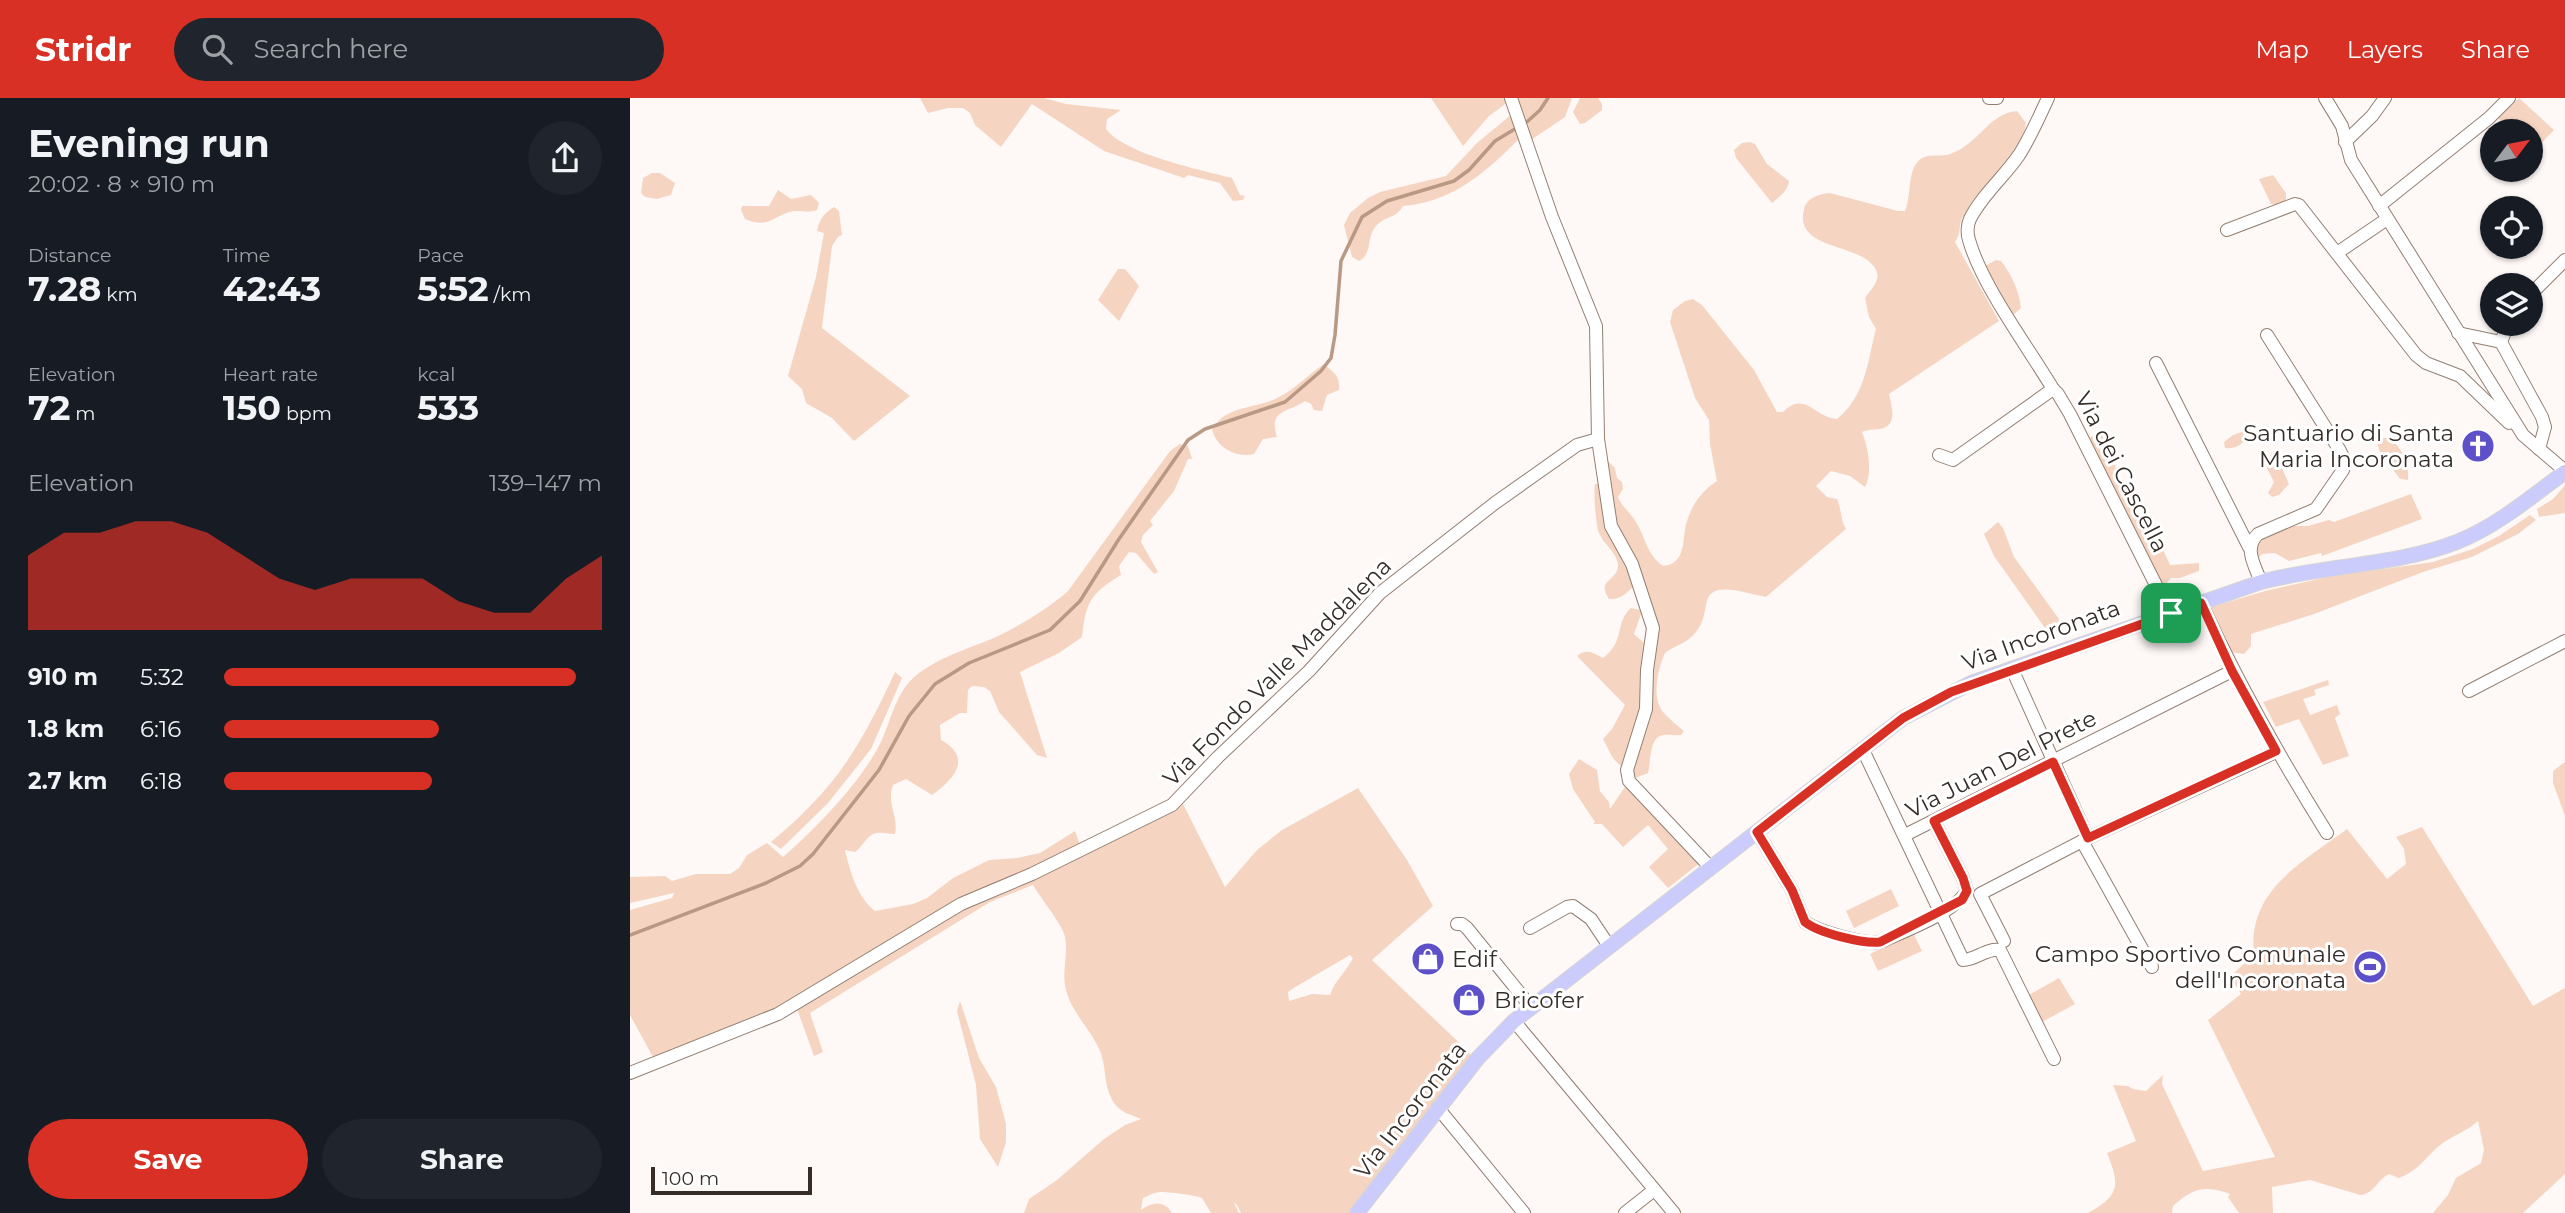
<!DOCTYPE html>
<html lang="en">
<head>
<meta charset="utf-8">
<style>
	:root { --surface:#171b24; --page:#20242c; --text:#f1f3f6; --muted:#9ea1a6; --accent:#d93025 }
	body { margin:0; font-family:Montserrat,sans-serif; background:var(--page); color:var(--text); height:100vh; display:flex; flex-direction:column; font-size:26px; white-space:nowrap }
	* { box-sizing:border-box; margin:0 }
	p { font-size:23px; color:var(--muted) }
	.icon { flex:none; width:38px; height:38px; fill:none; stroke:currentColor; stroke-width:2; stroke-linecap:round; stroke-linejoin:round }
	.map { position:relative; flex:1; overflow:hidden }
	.details { display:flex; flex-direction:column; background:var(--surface); width:630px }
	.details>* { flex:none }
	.needle { width:46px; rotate:58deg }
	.controls { position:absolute; left:1850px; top:21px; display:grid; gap:14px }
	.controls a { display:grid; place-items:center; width:63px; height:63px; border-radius:50%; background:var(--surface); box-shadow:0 2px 5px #0004; font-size:35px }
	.scale { position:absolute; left:21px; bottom:18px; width:161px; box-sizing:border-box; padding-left:7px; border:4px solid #362d28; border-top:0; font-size:19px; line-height:24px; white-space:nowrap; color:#362d28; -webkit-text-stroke:5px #fff; paint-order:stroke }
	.pin { position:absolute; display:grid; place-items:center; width:60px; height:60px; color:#fff; margin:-30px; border-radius:14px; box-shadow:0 4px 10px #0006 }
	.round { display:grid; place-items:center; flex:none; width:74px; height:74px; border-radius:37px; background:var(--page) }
	.head { display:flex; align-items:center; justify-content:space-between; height:119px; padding:0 28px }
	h1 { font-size:38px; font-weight:700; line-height:52px }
	.metrics { display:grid; grid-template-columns:repeat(3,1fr); gap:10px; height:119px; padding:7px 28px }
	.metrics div { display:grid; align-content:center }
	.metrics b { font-size:35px; font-weight:700 }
	.metrics small { font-size:19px; font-weight:400 }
	.metrics p { font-size:19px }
	.chart { height:196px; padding:14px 28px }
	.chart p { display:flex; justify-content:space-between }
	.chart svg { width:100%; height:126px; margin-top:7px; fill:var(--accent); opacity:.7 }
	.button { display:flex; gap:14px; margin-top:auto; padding:14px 28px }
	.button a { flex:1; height:80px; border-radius:42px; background:var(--accent); color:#fff; font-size:28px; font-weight:700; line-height:80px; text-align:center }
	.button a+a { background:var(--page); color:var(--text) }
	ul { padding:0 28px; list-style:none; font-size:23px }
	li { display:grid; grid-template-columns:112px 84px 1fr; align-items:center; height:52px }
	li i { height:18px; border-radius:9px; background:var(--accent) }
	header { display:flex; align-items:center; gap:42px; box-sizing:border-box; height:98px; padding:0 35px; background:var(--accent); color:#fff }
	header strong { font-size:33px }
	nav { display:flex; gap:38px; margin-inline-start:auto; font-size:24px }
	.search { width:490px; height:63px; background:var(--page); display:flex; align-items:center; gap:18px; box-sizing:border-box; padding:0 24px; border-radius:38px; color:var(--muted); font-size:26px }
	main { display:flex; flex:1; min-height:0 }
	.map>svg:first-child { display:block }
	.green { fill:#f5d5c1; fill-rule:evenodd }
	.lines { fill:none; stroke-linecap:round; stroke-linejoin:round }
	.stream { stroke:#b99884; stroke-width:3.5 }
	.minor-casing { stroke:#937f72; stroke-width:14 }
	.major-casing { stroke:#d7d5d4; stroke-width:16 }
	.minor { stroke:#fff; stroke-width:12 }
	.major { stroke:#cbccfb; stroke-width:14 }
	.route-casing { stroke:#fff; stroke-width:14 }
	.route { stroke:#d93025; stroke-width:9 }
	.labels { text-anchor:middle; stroke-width:6; stroke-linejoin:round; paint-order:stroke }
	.poi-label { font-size:23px; fill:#362d28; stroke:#fff; text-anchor:end }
	.street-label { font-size:23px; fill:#362d28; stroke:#fff }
</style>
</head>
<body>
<header>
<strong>Stridr</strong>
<div class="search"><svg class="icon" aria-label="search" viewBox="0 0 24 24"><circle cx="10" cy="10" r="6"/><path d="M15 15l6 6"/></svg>Search here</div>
<nav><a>Map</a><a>Layers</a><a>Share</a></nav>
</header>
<main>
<section class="details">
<div class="head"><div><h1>Evening run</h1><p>20:02 · 8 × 910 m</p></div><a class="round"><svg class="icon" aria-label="share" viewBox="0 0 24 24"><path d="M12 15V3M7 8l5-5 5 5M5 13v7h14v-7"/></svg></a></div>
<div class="metrics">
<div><p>Distance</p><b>7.28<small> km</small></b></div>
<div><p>Time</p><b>42:43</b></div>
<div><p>Pace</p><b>5:52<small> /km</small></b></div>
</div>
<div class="metrics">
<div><p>Elevation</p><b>72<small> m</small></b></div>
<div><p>Heart rate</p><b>150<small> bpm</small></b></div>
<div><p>kcal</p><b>533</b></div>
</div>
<div class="chart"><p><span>Elevation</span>139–147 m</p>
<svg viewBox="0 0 160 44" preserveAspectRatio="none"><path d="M0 44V18L10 10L20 10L30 6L40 6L50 10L60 18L70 26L80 30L90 26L100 26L110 26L120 34L130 38L140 38L150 26L160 18V44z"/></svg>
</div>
<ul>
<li><b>910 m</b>5:32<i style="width:93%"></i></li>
<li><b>1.8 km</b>6:16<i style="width:57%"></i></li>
<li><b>2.7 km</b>6:18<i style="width:55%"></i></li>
</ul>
<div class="button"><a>Save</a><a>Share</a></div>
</section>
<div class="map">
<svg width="1935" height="1115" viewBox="0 0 1935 1115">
	<rect width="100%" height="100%" fill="#fef9f7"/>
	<!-- green -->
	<g class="green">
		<path d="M290,0H414L436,6L491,12L477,21L476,31C494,56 571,72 602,80L610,97L615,98L613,102L603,103L590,85L558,77L554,80L474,53L402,6L371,49L345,27L340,15L333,10H318L298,15Z"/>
		<path d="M801,0H877L878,4L859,18L833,48Z"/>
		<path d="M888,0H942L935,19L901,42Z"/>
		<path d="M950,0H968L972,6V12L955,25L950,26L943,14Z"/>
		<path d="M1889,0L1924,32L1901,56L1900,33H1880L1868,20Z"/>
		<path d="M1387,13L1396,25C1393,54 1353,100 1332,120C1328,128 1332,134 1325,144L1369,223L1259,296C1262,309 1268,328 1250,331C1243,332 1239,331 1232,334C1238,349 1243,374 1235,389L1220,378L1201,373L1186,388L1197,399L1207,401C1212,412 1210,421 1216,431L1136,499C1120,497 1082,481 1077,503C1074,515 1074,524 1066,534C1057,546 1045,547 1035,555C1028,571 1021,599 1033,614C1039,621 1047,627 1054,633L1051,637C1046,638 1039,636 1033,637C1019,639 1021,664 1018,675L1003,681L999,676L1025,533L982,428L976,361L985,370L987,380L992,384L993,391L988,399C992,409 999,413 1004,421C1016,438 1015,455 1033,468C1058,465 1051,440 1057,423C1062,406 1073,392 1087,383L1080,346L1079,322L1065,300L1040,224L1043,212L1055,203L1063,201L1072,207L1124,272L1147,314H1153C1175,292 1185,320 1207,321C1236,297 1237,265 1246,231L1239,219L1235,200C1241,191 1251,183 1246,172C1233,144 1163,154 1174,111C1177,99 1190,96 1200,95L1268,113H1275C1281,99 1278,77 1286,66C1295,53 1308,60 1320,56C1348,47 1359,15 1387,13Z"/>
		<path d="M882,16L890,40C856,74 823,104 773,108C767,120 755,118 746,128C736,139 743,156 729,163L722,159L714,127L720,115L738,100L750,94L816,78L847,45Z"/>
		<path d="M1120,44L1125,46L1137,66L1159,83C1158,93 1149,99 1142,105L1106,60L1104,52L1112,45Z"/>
		<path d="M22,75H30L45,85L41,97L27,101L15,99L11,95L13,80Z"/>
		<path d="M1643,77L1656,95V102L1646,107L1641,106L1629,81Z"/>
		<path d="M148,92L161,101L181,97L189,105L187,112C178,116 168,111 159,114C140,121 137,130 115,121L111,112L112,108H139Z"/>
		<path d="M204,109L209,113L212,137L208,139L202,148L192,230L280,298L224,343L202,320L176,305L172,291L158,278L186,179L194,135L187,133C189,122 194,115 204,109Z"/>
		<path d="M1366,162L1371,163C1382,177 1389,193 1391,210L1382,218L1355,168Z"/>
		<path d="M488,171H495L509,188L489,223L468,202Z"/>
		<path d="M694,266C704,275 710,277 709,292L697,297L692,313L684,312L681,306L675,303C658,315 638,311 647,339L633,341L624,356C606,360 587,350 582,332C594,307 627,311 649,299C665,291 679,276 694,266Z"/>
		<path d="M1615,333L1618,336C1616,345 1604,352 1595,350L1594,344L1603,337Z"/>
		<path d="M1466,337H1472L1494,389L1520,436L1531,447L1540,467L1569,465V473L1550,480H1541L1533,489L1458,340Z"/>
		<path d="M1760,339C1772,352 1780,365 1778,382L1770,381L1750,354L1747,345L1749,341Z"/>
		<path d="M550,346L558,348L562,361H558L544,393L520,423L523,427L513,437L511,444L528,474L524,476L506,455L499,454L489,468L491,477C460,496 456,504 452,539L429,555L390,574L417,660L407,657L369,614L360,593L354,589L342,588L338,592L337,615H330L310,627L311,642C344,660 323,682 302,697L276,681L263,687C256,705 269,719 265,736C259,736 252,734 247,735C237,736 233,749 225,754L215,752C220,773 227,799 245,813L283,806L297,800L323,780L359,762L387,760L410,755L445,733L451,750L401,773L150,910L24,961L0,917V812L42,800L44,795L0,805V779L35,778L42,783L66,776H100L109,770L117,757L137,745L153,759C184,732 224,691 245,655C259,633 262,603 280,583C302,561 338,551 366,539C392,526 416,512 438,493L540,353Z"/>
		<path d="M1642,355L1646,357L1659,386L1649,397L1642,399L1638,395L1644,384L1636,368L1637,361Z"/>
		<path d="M965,386H970L999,464L1004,488C997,495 990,502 979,501C966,481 987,484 988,468C988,455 974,447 969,435C966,429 963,393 965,386Z"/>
		<path d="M1935,387V415L1909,419L1907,411L1923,401Z"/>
		<path d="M1781,396L1792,421L1692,458L1691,455L1659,463L1645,455L1632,456L1627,461L1622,445L1656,428H1678L1699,422L1704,424Z"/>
		<path d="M1900,417L1906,422L1888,436L1842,459L1793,474L1684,516L1621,536V548L1614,556L1600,554L1578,510L1635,493L1697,479L1803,464L1843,451L1869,438Z"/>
		<path d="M1368,424L1373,430L1384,459L1429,521L1426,533H1417L1364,458L1354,436Z"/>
		<path d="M1001,510L1010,512L1011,516L1004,536L1016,547L1014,609L996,670C982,665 980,653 973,641L982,631L995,607L947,558C956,550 964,555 973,560C996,543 984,525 1001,510Z"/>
		<path d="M265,574L272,580L241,651L198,705L151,751L141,744C155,732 169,720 181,707C218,671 244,620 265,574Z"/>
		<path d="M1698,582L1699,587L1684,592L1686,597L1673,601L1680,617L1707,607L1710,616L1705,620L1719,658L1693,667L1669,621L1646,629L1633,604Z"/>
		<path d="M949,661L967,672L970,693L979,704L980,711L997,686L1071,764L1038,790L1019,769L1038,751L1018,727L993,749L972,726H963L965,724L943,691L939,676Z"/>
		<path d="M1935,664V718L1923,685V673Z"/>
		<path d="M728,690L777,762L803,808L742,862L839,954L842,962L719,1115H611L607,1107L604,1105L609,1115H581L572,1100C564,1097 539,1094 530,1094C525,1094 518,1098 513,1100L511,1112C522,1104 534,1102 542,1115H394L399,1101L427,1082L474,1041L495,1027L511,1021C501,1017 490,1014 484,1005C473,988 477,971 470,953C461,931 438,911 435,887C432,869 440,849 433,833C425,817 412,802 403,787L360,804L180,915L193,954L184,958L167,911L302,828L551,702L595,789L627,752L652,732ZM720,857L723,860C716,874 705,882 700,897L682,896L659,903L658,894L662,891Z"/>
		<path d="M1792,729L1903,908L1935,890V1076L1893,1115H1803L1818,1097L1826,1080L1851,1065L1854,1052L1848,1023C1836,1034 1821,1038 1809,1048C1795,1060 1788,1073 1769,1080L1759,1076C1747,1082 1744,1096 1730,1097L1680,1082L1642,1089L1643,1115H1609L1598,1099L1600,1096C1575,1087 1563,1090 1543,1108L1542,1115H1458C1490,1097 1490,1087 1477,1055L1506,1043L1483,987L1498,988L1503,991L1516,993L1533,977L1532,986L1573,1073L1645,1059L1578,922L1611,896L1600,879L1624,856C1617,792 1673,764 1717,731L1757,781L1776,766L1774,751L1766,739Z"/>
		<path d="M1261,791L1269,808L1224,830L1216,813Z"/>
		<path d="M1283,835L1292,853L1248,873L1240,856Z"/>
		<path d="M1429,880L1445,906L1412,924L1397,898Z"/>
		<path d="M330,903L349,960L366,989L376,1026V1044L368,1069L350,1041L346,987L327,913Z"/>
	</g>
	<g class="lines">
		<!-- stream -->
		<path class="stream" d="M0,837L136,785L170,768L183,756L249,672L279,618L305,586L339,565L420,532L450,503L489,441L558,342L575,331L655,304L691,273L701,260L705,237L711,163L732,119L757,103L824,83L839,72L865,43L898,23L910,12L918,0"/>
		<defs>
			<g id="minor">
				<path d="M881,0L922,119L966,228L968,341L981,428L1002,466L1023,530L1017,572L1016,611L997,672L999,683L1080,769"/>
				<path d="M1359,0H1367"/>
				<path d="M1418,0C1409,19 1400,40 1389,57C1374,79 1352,97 1340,121C1337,127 1337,136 1339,142C1352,188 1398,249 1423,291"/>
				<path d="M1695,0L1712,28L1721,62L1893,337L1935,373"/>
				<path d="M1715,44L1742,18L1755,0"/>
				<path d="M1749,108L1859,20L1879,0"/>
				<path d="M1597,132L1665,106L1669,107L1786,257L1796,265L1830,278L1879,325"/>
				<path d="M1707,155L1757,121"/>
				<path d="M1900,197L1935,162"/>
				<path d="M1878,226L1871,244L1912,319L1915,329L1909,351"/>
				<path d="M1828,235L1871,244"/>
				<path d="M1526,265L1619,449"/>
				<path d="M1309,357L1323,362L1423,291L1428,296L1440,316L1540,515"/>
				<path d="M1631,484C1625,468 1613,450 1628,436L1686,411L1713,372L1715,363L1709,351L1637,237"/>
				<path d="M1571,505C1608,585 1650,660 1697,735"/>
				<path d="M1382,571L1458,740"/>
				<path d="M1839,593L1935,543"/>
				<path d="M1233,652L1333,862C1346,862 1356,850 1370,852L1424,961"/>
				<path d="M1127,734L1162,792L1175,824C1189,834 1233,846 1250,844C1274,833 1324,815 1337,793L1333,780L1304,723"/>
				<path d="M1275,737L1602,573"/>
				<path d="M1452,743L1522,869"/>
				<path d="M827,826H832L837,830L901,909"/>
				<path d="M900,830L937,809L943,808L961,821L979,848"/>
				<path d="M1374,843L1350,796L1458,740L1646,654"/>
				<path d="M884,923L1044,1115"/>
				<path d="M0,975L148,916L331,806L402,776L542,707L588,659L679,573L750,495L865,405L947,347L968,341"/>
				<path d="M808,1010L894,1115"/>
				<path d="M995,1115L1024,1092"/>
			</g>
			<path id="major" d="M727,1115L848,960L884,923L1273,620L1341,585L1631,484C1695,467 1765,468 1827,444C1867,428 1901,399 1935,374"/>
		</defs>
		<!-- minor casing -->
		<use href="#minor" class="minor-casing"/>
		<!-- major casing -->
		<use href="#major" class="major-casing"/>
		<!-- minor -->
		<use href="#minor" class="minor"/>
		<!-- major -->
		<use href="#major" class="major"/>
	</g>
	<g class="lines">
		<defs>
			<path id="route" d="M1571,505L1602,573L1646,653L1458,740L1423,664L1304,723L1333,780L1337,793L1332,802L1250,844C1233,846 1189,835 1175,824L1162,792L1127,734L1273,620L1321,594Z"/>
		</defs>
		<!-- route casing -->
		<use href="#route" class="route-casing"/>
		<!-- route -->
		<use href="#route" class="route"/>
	</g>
	<!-- icons -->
	<defs>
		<symbol id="church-disc" viewBox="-11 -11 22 22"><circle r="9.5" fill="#5d50c8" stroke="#fff"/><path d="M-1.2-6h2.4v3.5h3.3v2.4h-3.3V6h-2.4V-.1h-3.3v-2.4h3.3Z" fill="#fff"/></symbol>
		<symbol id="shop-disc" viewBox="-11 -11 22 22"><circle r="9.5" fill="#5d50c8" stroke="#fff"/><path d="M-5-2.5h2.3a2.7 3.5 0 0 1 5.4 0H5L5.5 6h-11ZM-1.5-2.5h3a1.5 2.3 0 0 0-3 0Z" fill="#fff"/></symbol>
		<symbol id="stadium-disc" viewBox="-11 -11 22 22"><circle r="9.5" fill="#5d50c8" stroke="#fff"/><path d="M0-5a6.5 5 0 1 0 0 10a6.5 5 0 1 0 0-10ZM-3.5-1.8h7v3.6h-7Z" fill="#fff"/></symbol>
	</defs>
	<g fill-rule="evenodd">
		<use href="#church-disc" x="1829" y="329" width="38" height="38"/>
		<use href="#shop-disc" x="779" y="842" width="38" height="38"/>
		<use href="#stadium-disc" x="1721" y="850" width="38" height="38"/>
		<use href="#shop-disc" x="820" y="883" width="38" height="38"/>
	</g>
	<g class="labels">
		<!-- poi labels -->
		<g class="poi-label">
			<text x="1824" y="343">Santuario di Santa<tspan x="1824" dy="26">Maria Incoronata</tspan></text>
			<text x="1716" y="864">Campo Sportivo Comunale<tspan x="1716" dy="26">dell'Incoronata</tspan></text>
			<text x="822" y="869" text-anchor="start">Edif</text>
			<text x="864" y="910" text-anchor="start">Bricofer</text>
		</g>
		<!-- street labels -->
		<g class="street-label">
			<text transform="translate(1492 374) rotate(63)" y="8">Via dei Cascella</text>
			<text transform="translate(1411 537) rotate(-20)" y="8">Via Incoronata</text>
			<text transform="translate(647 574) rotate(-45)" y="8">Via Fondo Valle Maddalena</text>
			<text transform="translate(1371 666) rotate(-27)" y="8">Via Juan Del Prete</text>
			<text transform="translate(780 1012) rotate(-52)" y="8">Via Incoronata</text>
		</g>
	</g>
</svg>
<div class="controls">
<a><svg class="needle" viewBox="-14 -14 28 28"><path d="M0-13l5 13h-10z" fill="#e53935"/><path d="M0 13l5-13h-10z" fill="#9ea1a6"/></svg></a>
<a><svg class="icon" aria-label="locate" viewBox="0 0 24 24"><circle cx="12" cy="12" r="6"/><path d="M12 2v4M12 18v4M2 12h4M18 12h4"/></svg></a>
<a><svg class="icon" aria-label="layers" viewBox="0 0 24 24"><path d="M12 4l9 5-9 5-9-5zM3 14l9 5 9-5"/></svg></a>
</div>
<div class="scale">100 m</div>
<div class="pin" style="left:1541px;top:515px;background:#1e9e55"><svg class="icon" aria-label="arrive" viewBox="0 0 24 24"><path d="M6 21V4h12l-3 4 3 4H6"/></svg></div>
</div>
</main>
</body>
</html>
